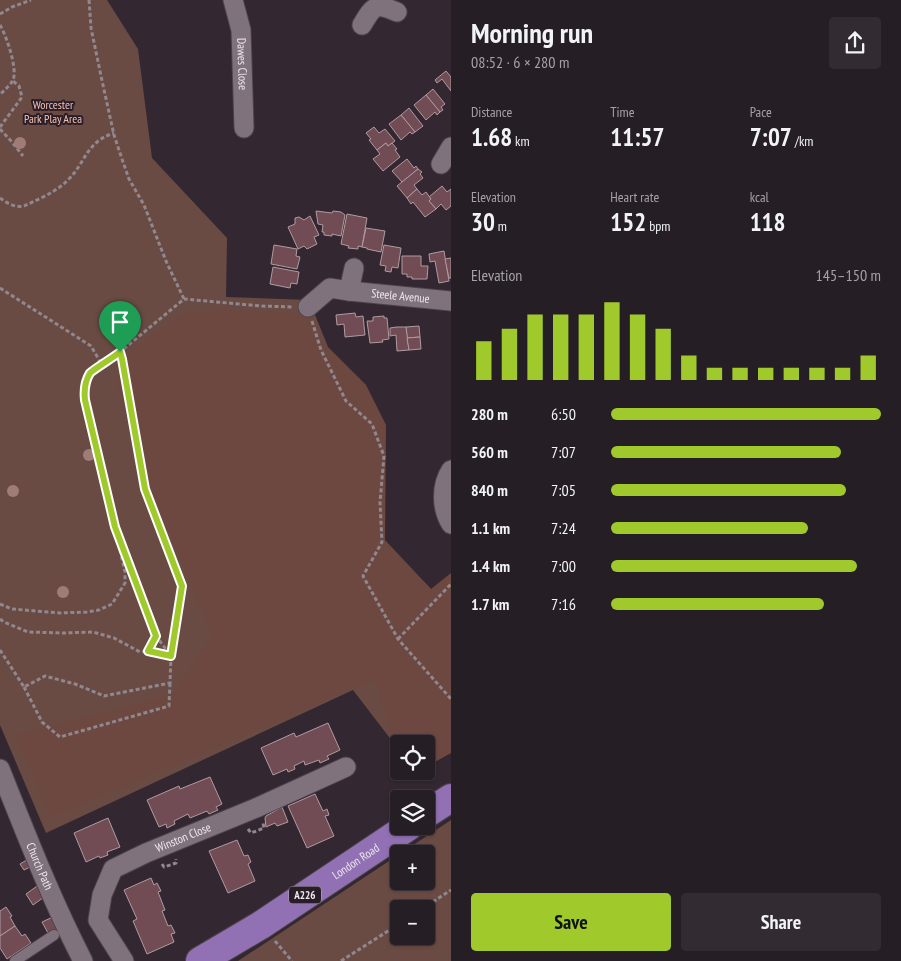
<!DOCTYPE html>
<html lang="en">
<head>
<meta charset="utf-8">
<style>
	:root { --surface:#261e25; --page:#322b32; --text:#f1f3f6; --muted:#a4a2a7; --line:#423c42; --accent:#a0ca2c }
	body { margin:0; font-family:"PT Sans Narrow",sans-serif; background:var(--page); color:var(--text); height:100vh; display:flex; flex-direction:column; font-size:19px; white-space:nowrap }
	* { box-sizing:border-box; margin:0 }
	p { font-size:16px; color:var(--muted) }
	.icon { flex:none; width:28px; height:28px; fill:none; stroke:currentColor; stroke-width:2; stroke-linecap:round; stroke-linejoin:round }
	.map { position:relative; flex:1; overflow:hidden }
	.sheet { display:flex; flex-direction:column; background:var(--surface); width:450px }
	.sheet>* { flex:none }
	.controls { position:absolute; left:390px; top:735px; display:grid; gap:10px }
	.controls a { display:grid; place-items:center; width:45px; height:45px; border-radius:5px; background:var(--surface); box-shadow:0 1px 4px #0004,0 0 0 1px var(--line); font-size:25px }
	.pin { position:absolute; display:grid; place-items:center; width:42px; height:42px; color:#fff; margin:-51px -21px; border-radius:50% 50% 50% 0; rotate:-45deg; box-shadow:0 0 5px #0007 }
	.pin .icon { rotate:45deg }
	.round { display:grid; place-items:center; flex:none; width:52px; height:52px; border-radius:5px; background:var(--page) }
	.summary { display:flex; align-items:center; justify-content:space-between; height:85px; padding:0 20px }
	h1 { font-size:28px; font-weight:800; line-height:38px }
	.figures { display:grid; grid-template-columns:repeat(3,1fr); gap:8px; height:85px; padding:5px 20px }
	.figures div { display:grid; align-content:center }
	.figures b { font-size:25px; font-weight:800 }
	.figures small { font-size:14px; font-weight:400 }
	.figures p { font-size:14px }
	.chart { height:140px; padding:10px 20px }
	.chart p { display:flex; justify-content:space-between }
	.chart svg { width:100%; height:90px; margin-top:5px; stroke:var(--accent); stroke-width:6 }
	.action { display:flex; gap:10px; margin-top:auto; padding:10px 20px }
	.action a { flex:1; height:58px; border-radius:5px; background:var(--accent); color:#111; font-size:20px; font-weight:800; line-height:58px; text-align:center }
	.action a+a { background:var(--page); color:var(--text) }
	ul { padding:0 20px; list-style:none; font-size:16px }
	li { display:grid; grid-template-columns:80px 60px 1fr; align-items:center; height:38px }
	li i { height:12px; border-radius:6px; background:var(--accent) }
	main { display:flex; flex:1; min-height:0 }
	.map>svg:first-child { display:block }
	.green { fill:#6a4b44; fill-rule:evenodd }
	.forest { fill:#6d4840 }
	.building { fill:#724c55; stroke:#af9ba0 }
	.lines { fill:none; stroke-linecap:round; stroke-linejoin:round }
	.lane-casing { stroke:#4e444c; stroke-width:12 }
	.street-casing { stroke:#4e444c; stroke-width:21 }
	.primary-casing { stroke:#4e444c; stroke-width:30 }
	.path { stroke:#90878f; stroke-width:3; stroke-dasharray:4 2.5; stroke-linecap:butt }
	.lane { stroke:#80727d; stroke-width:10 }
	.street { stroke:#80727d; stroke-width:19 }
	.primary { stroke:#9170b3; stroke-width:28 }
	.tree { fill:#9f7c78 }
	.route-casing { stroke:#fff; stroke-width:10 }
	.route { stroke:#a0ca2c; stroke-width:6 }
	.labels { text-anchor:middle; stroke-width:4; stroke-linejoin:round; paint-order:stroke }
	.shield { fill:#291e27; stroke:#b3abb2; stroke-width:1 }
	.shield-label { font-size:11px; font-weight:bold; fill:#eee7ed }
	.street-label { font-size:12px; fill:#eee7ed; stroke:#291e27 }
	.park-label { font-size:12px; fill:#f7c0b3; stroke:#291e27 }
</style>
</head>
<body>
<main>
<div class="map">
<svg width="451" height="961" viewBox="0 0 451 961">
	<rect width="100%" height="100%" fill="#332831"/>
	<!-- green -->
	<g class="green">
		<path d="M0,0H107L138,49L152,158L227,238L226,297L309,300L328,347L366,385L384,539L431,589L426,744H399V750L353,690L46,833L0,725Z"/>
		<path d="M451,820V961H238ZM399,854H426V881H399ZM399,909H426V936H399Z"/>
	</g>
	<!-- forest -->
	<path class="forest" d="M226,310L312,313L327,348L366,385L386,425L385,542L431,589L451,573V753L426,767V744H399V758L375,680L51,817L15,735L173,694L212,635L142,470L117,382L127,353L185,313Z"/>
	<!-- building -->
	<g class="building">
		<path d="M446,71L451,77V91L442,79L437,83L435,80Z"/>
		<path d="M433,89L445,104L441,107L443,110L440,112L426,95Z"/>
		<path d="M426,95L440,112L437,115L435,112L426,120L414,105Z"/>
		<path d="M409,108L423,126L415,132L401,115Z"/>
		<path d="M401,115L415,132L412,134L410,132L401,140L389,124Z"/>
		<path d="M374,127L379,133L385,129L395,141L388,146L386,143L377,150L369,140L371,139L366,133Z"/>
		<path d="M386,143L388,146L392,143L397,149L395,150L400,157L383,171L373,159L380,154L377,150Z"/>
		<path d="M407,159L414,168L416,166L418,169L402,182L392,171Z"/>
		<path d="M418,169L422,172L420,174L423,178L414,185L417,189L407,198L397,186Z"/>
		<path d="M442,186L447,192L451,189V206L446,210L441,204L436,209L429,201L431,199L429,197Z"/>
		<path d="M417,189L422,195L426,192L431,199L429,201L436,209L425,217L413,202L411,204L407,198Z"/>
		<path d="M316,211L332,213L333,211L341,212L345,215L341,236L332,234V236L324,235V232H322L323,225L318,224Z"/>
		<path d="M347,214L367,218L362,247L358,246V249L348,248L349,246L341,244Z"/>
		<path d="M310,216L319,235L314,237L317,244L307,249L304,246L298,249L288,227L295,224V218L299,217L304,220Z"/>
		<path d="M366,228L385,231L381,252L367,249V248L362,247Z"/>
		<path d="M274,245L297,249L296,256L300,257L297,269L271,264Z"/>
		<path d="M384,245L401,248L398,268L392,267L391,272L385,271L386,266L380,265Z"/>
		<path d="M444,251L449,281L439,283L435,261L430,262L429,254Z"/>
		<path d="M402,256H421V266H428L427,279H412V277H407V274H402Z"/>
		<path d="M451,258V278H449L445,259Z"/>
		<path d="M273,267L299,272L297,284L291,283L290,288L270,284Z"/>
		<path d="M355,313L356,317L363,316L365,335L345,337L344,324L337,325L336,315Z"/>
		<path d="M384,316V318H387L389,339L382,340L383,342L370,343L367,321H373V317Z"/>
		<path d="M419,326L420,337L407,338L406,327Z"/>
		<path d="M397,327H406L409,350L397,351L396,335L390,336V328Z"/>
		<path d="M420,337L421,349L409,350L407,338Z"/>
		<path d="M328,723L340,750L327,756L329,759L320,763L319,760L305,765L304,761L294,766L295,769L288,772L287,769L273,775L261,748L294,733L296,737Z"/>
		<path d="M210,777L222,804L216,807L218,810L209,814L207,811L190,818L188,814L174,821L175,824L167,828L166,824L159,827L147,800L179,786L180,789Z"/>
		<path d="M315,794L323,811L327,809L329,815L325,816L334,836L307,848L288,806Z"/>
		<path d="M282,807L288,822L277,826L275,823L266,827L265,818L266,816Z"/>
		<path d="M108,818L120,847L107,852L108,855L100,858L99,856L86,862L74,833Z"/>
		<path d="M237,840L244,856L248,855L251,862L248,864L255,881L228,893L209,851Z"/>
		<path d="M30,858L34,865L24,870L20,864Z"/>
		<path d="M151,878L154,885L157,883L161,891L158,892L165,910L162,911L168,926L171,925L175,933L171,934L174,942L147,954L133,921L137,919L124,890Z"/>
		<path d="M40,884L47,895L33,905L26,894Z"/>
		<path d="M6,907L12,916L10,917L15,926L0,936V911Z"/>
		<path d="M55,916L60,928L48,933L42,922Z"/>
		<path d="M15,926L22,936L25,934L31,943L7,959L0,948V936Z"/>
	</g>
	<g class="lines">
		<defs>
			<path id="lane" d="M15,961L54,935"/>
			<g id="street">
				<path id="s1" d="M233,0L241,30L244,128"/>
				<path d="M362,25C374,5 375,3 397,12"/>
				<path d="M441,164L451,147"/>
				<path d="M349,291L354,268"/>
				<path id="s2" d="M308,307L330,288L349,291L451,301"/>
				<path d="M451,470C441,485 441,508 451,524"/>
				<path id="s3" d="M0,769C26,834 51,899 83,961"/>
				<path id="s4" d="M124,961L98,920L102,895L113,869L146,853L256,808L346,767"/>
			</g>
			<g id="primary">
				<path d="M426,814L451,798"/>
				<path id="s5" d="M200,961L261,925L409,826"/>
			</g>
		</defs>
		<!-- lane casing -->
		<use href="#lane" class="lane-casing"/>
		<!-- street casing -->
		<use href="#street" class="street-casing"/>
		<!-- primary casing -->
		<use href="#primary" class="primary-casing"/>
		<!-- path -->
		<g class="path">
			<path d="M89,0L91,28L101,76L114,135L123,162L129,179L144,205L166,261L184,299"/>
			<path d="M0,14L12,7L31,0"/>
			<path d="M0,25C6,35 18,69 13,80C10,86 4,90 0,95"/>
			<path d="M0,127L22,97L19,86L13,81"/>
			<path d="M0,129L12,142L23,156"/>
			<path d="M0,198C7,203 15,208 24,206C39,199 56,192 68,180C86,162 86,142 114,133"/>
			<path d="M0,288L91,346L102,365"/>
			<path d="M312,321L321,350L346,401L372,424L384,456L380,502L382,542L363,576L398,639L451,699"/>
			<path d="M0,604L12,609L60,613L87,612L99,610L112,604L125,583V572L85,400L84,390L87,380L91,372L120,352L184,299L261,306L293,307"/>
			<path d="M0,619L4,622L28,632L64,633L93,632L114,638L140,652L148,651L156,636L120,539"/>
			<path d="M398,639L451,584"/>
			<path d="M0,650L24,687L45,676L75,684L104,696L170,683L171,656L182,586L145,489L122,359L120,352"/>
			<path d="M148,651L171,656L156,636"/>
			<path d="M24,687L42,722L60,737L169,706L170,683"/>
			<path d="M248,829L251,833L264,828L263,823"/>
			<path d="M162,864L164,867L176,863V859"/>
			<path d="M422,909L451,890"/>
			<path d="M275,941L292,961"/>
			<path d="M341,961L399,924"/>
		</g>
		<!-- lane -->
		<use href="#lane" class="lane"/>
		<!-- street -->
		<use href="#street" class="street"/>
		<!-- primary -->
		<use href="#primary" class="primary"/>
	</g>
	<!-- trees -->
	<g class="tree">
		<circle cx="20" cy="143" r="6"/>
		<circle cx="89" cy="455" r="6"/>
		<circle cx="13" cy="491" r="6"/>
		<circle cx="63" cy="592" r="6"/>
	</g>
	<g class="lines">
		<defs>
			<path id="route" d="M120,352L122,359L145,489L182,586L171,656L148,651L156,636L115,527L85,400C84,391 85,381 90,373C94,369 114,357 120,352Z"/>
		</defs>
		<!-- route casing -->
		<use href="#route" class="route-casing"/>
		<!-- route -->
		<use href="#route" class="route"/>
	</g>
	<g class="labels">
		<!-- shield labels -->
		<rect class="shield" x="289" y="886.5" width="32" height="17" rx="4"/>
		<g class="shield-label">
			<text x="305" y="899">A226</text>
		</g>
		<!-- street labels -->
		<g class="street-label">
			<text dy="4" stroke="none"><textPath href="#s1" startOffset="65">Dawes Close</textPath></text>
			<text dy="4" stroke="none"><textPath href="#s2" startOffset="100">Steele Avenue</textPath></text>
			<text dy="4" stroke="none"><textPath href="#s4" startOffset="179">Winston Close</textPath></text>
			<text dy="4" stroke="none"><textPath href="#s5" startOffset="185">London Road</textPath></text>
			<text dy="4" stroke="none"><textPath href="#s3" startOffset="105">Church Path</textPath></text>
		</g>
		<!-- park labels -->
		<g class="park-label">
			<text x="53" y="109">Worcester<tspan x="53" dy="14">Park Play Area</tspan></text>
		</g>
	</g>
</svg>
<div class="controls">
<a><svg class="icon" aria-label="locate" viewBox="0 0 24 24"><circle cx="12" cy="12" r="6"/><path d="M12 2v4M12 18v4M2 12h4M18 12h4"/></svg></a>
<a><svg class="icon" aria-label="layers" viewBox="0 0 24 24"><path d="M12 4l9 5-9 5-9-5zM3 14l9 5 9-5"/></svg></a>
<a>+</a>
<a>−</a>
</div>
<div class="pin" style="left:120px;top:352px;background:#1e9e55"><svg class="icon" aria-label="arrive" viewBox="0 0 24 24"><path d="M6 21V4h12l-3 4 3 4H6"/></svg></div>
</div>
<section class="sheet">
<div class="summary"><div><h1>Morning run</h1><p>08:52 · 6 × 280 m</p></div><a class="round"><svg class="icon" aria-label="share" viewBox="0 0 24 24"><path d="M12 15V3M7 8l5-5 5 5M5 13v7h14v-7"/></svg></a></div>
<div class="figures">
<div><p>Distance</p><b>1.68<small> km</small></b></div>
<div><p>Time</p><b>11:57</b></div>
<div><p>Pace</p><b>7:07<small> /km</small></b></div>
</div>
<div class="figures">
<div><p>Elevation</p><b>30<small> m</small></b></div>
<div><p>Heart rate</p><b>152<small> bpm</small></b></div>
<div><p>kcal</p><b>118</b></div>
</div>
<div class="chart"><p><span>Elevation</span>145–150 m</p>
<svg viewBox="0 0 160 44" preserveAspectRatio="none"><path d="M5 44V25M15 44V19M25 44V12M35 44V12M45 44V12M55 44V6M65 44V12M75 44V19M85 44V32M95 44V38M105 44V38M115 44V38M125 44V38M135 44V38M145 44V38M155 44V32"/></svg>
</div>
<ul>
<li><b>280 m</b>6:50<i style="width:100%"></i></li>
<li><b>560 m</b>7:07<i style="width:85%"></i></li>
<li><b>840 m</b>7:05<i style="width:87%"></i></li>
<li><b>1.1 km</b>7:24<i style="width:73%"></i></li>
<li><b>1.4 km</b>7:00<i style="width:91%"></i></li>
<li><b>1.7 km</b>7:16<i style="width:79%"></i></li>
</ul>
<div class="action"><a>Save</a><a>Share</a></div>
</section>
</main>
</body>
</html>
